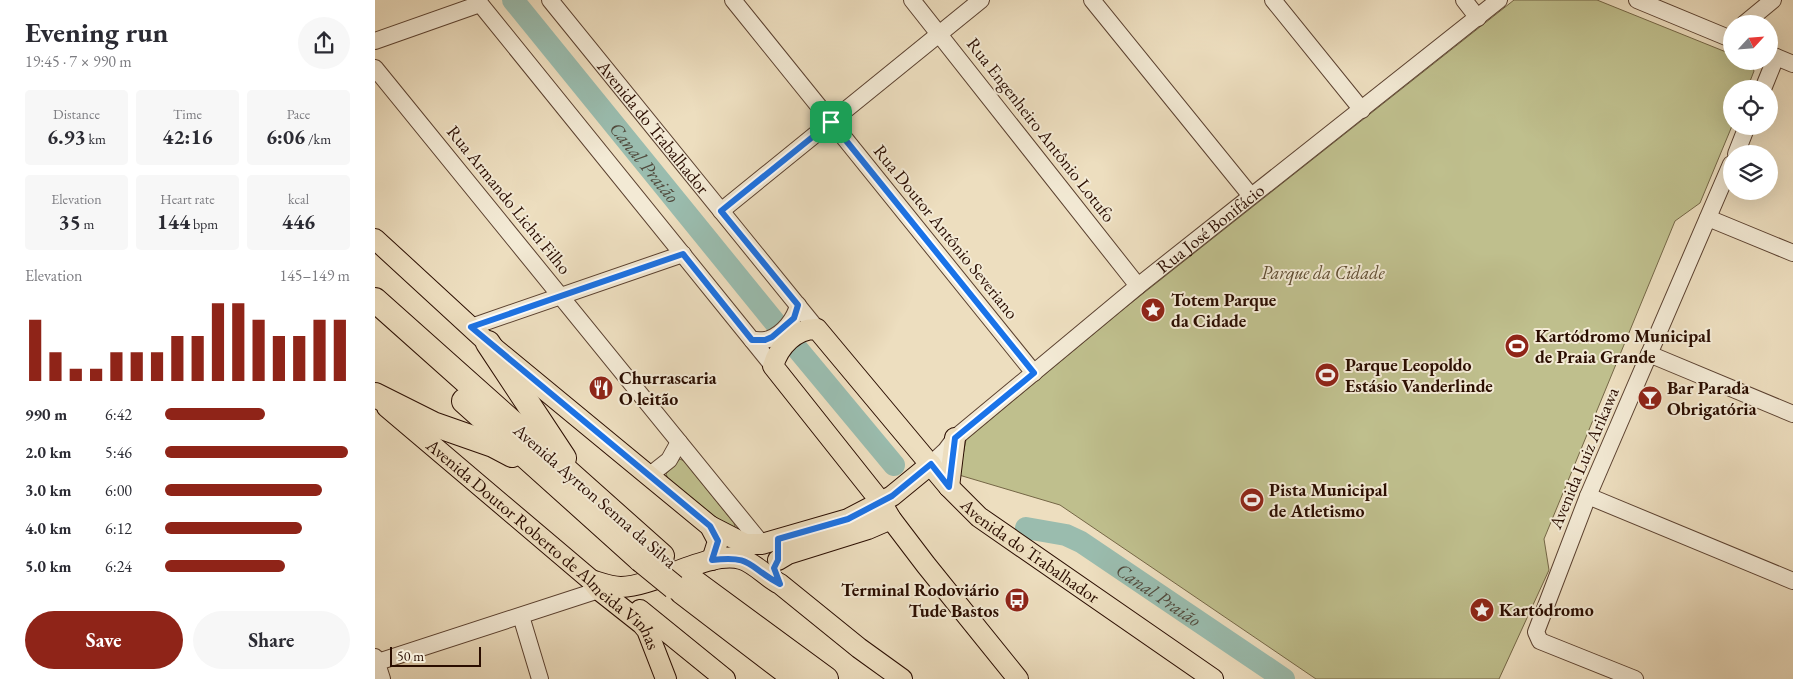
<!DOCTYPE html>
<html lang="en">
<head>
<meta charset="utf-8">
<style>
	:root { --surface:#fff; --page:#f7f7f7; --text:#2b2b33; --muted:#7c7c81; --accent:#8f2418 }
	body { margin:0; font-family:"EB Garamond",serif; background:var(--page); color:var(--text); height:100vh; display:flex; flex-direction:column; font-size:19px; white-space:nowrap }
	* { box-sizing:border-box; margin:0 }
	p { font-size:16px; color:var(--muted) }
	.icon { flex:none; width:28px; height:28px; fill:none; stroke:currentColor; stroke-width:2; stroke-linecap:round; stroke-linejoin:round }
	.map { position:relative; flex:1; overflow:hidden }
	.sheet { display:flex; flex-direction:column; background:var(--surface); width:375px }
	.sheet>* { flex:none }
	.needle { width:32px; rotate:64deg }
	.buttons { position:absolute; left:1348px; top:15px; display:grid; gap:10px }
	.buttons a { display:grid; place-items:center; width:55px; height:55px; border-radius:50%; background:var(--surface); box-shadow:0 5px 20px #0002; font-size:25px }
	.scale { position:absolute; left:15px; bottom:12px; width:91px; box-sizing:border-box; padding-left:5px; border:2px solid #2a0d00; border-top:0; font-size:14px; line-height:18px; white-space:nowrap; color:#2a0d00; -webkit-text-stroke:4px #f3ead5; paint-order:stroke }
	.pin { position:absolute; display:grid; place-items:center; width:42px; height:42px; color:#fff; margin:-21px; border-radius:10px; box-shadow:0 2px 8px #0006 }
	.round { display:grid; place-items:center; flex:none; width:52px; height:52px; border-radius:26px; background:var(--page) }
	.headline { display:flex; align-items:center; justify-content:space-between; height:85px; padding:0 25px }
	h1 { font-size:28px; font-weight:700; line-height:38px }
	.metrics { display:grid; grid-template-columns:repeat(3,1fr); gap:8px; height:85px; padding:5px 25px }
	.metrics div { display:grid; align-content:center; border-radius:5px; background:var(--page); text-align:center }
	.metrics b { font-size:21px; font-weight:700 }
	.metrics small { font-size:14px; font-weight:400 }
	.metrics p { font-size:14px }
	.chart { height:140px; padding:10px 25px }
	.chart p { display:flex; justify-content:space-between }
	.chart svg { width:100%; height:90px; margin-top:5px; stroke:var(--accent); stroke-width:6 }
	.button { display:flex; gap:10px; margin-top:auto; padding:10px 25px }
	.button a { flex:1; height:58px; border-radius:30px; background:var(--accent); color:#fff; font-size:20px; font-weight:700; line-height:58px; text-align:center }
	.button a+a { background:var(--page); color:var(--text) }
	ul { padding:0 25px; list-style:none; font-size:16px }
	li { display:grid; grid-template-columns:80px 60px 1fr; align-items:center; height:38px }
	li i { height:12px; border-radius:6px; background:var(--accent) }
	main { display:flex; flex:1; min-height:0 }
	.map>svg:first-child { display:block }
	.green { fill:#bfbf8d; stroke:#746646 }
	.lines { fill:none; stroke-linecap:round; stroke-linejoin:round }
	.river { stroke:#9abcae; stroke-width:22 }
	.minor-casing { stroke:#5b4130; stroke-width:18 }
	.major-casing { stroke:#2a0d00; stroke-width:22 }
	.highway-casing { stroke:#2a0d00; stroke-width:26 }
	.minor { stroke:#f3ead5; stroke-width:16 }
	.major { stroke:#eddebf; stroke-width:20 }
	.highway { stroke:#eddebf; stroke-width:24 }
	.highway-bridge-casing { stroke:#2a0d00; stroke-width:26; stroke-linecap:butt }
	.highway-bridge { stroke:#eddebf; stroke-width:24 }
	.route-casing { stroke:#fff; stroke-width:10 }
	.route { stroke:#1a73e8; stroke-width:6 }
	.labels { text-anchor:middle; stroke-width:4; stroke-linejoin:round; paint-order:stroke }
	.street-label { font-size:18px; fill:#2a0d00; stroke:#f3ead5 }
	.park-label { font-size:18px; font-style:italic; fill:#5e4b31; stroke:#f3ead5 }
	.poi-label { font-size:18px; font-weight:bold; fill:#2a0d00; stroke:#f3ead5; text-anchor:start }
	.water-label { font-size:19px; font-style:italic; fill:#514a3d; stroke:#f3ead5 }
</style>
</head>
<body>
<main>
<section class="sheet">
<div class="headline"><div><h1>Evening run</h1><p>19:45 · 7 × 990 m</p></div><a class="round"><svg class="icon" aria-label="share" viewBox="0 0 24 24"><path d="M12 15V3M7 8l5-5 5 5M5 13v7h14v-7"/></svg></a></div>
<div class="metrics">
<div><p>Distance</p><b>6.93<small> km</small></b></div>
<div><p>Time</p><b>42:16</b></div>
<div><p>Pace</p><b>6:06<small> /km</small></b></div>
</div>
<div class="metrics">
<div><p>Elevation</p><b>35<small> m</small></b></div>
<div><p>Heart rate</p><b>144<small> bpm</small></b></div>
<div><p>kcal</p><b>446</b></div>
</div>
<div class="chart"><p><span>Elevation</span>145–149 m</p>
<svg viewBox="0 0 160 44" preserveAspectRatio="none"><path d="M5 44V14M15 44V30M25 44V38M35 44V38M45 44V30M55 44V30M65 44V30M75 44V22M85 44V22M95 44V6M105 44V6M115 44V14M125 44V22M135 44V22M145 44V14M155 44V14"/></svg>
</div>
<ul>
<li><b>990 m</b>6:42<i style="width:54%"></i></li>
<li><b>2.0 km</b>5:46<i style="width:99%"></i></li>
<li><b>3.0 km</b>6:00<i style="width:85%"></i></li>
<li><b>4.0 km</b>6:12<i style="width:74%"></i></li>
<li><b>5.0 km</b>6:24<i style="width:65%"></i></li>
</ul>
<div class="button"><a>Save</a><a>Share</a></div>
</section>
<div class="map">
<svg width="1418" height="679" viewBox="0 0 1418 679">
	<rect width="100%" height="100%" fill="#eddebf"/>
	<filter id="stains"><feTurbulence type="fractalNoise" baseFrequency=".004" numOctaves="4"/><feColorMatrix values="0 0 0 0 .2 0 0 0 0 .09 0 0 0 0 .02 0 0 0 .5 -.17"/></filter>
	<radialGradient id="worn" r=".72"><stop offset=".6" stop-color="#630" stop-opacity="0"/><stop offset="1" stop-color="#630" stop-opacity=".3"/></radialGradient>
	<!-- green -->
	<g class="green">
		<path d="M1139,0H1222L1356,54V61L1375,62L1379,71L1372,89H1356L1357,126L1325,203L1300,221L1169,539L1174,570L1124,679H941L685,505L584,475L591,440L746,311Z"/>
		<path d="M305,459L309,461L359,523L361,530L356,531L294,481L291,474Z"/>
	</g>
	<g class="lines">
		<!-- river -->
		<g class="river">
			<path id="s1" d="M138,0L402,325"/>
			<path d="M420,346L519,465"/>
			<path id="s2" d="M651,528L691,535L706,542L909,679"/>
		</g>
		<defs>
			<g id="minor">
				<path d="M102,0L398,366"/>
				<path id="s3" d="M175,0L442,329"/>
				<path d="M358,0L659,373"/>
				<path d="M537,0L763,286"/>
				<path d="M717,0L876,196"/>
				<path d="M898,0L987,110"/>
				<path d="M1089,0L1103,18"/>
				<path d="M1262,0L1356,39"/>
				<path d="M1369,24L1398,0"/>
				<path d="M0,41L105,4"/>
				<path d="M1394,54L1418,64"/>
				<path d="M0,68L387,544"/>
				<path d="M1388,89L1401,57"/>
				<path d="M1361,154L1372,126"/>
				<path d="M346,211L606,0"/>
				<path d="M1333,218L1418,253"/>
				<path d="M96,327L308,254"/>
				<path d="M377,340C382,340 389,341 394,339C408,334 420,319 423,305"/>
				<path d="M1274,354L1418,414"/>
				<path id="s4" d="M556,464L571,450L580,438L763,286L1124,0"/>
				<path d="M275,475L294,460L304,442"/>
				<path d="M1213,496L1418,581"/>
				<path d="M146,616L165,679"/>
				<path d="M0,657L7,679"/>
				<path d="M0,663L224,590"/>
				<path d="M1260,679L1165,641L1161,632L1213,496L1356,164"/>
			</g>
			<g id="major">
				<path d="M0,239L113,343L335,526L343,541L337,560"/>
				<path id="s5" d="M12,407L216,580L224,590L267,624L272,630L291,679"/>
				<path d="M574,487L580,438"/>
				<path d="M335,526L370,544H387L473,519L517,496L556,464"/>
				<path d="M403,560L413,554L493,529L516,519"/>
				<path d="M216,580C226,583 236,587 246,587C282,586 334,550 366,559C380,563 391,577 405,584L484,648L527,679"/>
				<path d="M265,610L350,679"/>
				<path id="s6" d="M643,679L551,565L516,519L506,502L398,366C404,346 421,328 442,329L574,487L604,517L838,679"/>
			</g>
			<g id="highway">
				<path d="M0,300L287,556"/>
				<path d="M113,343L189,458"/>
				<path d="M0,395L58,424L118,445L137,455"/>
				<path d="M89,401L266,560"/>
				<path d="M315,579L451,679"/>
				<path d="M307,592L421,679"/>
			</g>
		</defs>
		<!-- minor casing -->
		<use href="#minor" class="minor-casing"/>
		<!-- major casing -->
		<use href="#major" class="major-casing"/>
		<!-- highway casing -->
		<use href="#highway" class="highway-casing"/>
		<!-- minor -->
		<use href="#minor" class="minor"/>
		<!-- major -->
		<use href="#major" class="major"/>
		<!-- highway -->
		<use href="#highway" class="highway"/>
		<defs>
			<path id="highway-bridge" d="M266,560L299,587"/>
		</defs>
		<!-- highway-bridge casing -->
		<use href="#highway-bridge" class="highway-bridge-casing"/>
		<!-- highway-bridge -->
		<use href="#highway-bridge" class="highway-bridge"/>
	</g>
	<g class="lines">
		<defs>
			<path id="route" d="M456,122L659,373L580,438L574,487L556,464L517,496L473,519L403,539V560L399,568L405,584C372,567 379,555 337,560L343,541L335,526L96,327L308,254L377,340H390L397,337L419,318L423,305L346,211Z"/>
		</defs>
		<!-- route casing -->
		<use href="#route" class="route-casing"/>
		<!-- route -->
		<use href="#route" class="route"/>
	</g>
	<!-- icons -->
	<defs>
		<symbol id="sight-disc" viewBox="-11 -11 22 22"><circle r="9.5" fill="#8f2418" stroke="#f3ead5"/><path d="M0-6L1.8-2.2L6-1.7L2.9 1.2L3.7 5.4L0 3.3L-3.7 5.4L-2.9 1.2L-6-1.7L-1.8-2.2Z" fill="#fff"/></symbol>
		<symbol id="stadium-disc" viewBox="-11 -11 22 22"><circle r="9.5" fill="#8f2418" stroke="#f3ead5"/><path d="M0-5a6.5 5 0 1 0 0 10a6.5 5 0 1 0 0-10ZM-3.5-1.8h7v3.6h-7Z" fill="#fff"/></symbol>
		<symbol id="restaurant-disc" viewBox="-11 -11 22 22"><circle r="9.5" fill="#8f2418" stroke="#f3ead5"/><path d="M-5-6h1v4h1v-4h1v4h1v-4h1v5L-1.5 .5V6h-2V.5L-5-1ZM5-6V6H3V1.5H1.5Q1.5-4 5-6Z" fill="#fff"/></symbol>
		<symbol id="bar-disc" viewBox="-11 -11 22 22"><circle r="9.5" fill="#8f2418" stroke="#f3ead5"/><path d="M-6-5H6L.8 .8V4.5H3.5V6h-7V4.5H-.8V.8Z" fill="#fff"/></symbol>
		<symbol id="bus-disc" viewBox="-11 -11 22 22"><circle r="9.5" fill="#8f2418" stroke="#f3ead5"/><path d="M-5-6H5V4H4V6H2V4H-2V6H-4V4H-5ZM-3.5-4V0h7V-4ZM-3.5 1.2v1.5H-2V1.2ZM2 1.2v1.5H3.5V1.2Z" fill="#fff"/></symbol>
	</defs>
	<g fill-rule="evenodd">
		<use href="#sight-disc" x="764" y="296" width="28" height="28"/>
		<use href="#stadium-disc" x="1128" y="332" width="28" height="28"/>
		<use href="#stadium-disc" x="938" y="361" width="28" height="28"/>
		<use href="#restaurant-disc" x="212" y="374" width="28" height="28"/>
		<use href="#bar-disc" x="1261" y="384" width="28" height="28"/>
		<use href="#stadium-disc" x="863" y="486" width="28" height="28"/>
		<use href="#bus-disc" x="628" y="586" width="28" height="28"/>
		<use href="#sight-disc" x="1093" y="596" width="28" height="28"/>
	</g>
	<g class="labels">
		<!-- street labels -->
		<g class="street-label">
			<text dy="6" stroke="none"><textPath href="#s3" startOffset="164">Avenida do Trabalhador</textPath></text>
			<text transform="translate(666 130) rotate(52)" y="6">Rua Engenheiro Antônio Lotufo</text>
			<text transform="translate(134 200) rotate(51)" y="6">Rua Armando Lichti Filho</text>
			<text dy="6" stroke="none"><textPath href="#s4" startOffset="366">Rua José Bonifácio</textPath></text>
			<text transform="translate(571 232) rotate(51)" y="6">Rua Doutor Antônio Severiano</text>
			<text transform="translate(1209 458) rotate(-67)" y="6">Avenida Luiz Arikawa</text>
			<text transform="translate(220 496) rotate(41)" y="6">Avenida Ayrton Senna da Silva</text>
			<text dy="6" stroke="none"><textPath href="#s5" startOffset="209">Avenida Doutor Roberto de Almeida Vinhas</textPath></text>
			<text dy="6" stroke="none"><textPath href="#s6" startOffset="769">Avenida do Trabalhador</textPath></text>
		</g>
		<!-- park labels -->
		<g class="park-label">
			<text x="948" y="279">Parque da Cidade</text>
		</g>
		<!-- poi labels -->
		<g class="poi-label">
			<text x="796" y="306">Totem Parque<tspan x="796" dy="21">da Cidade</tspan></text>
			<text x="1160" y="342">Kartódromo Municipal<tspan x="1160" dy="21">de Praia Grande</tspan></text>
			<text x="970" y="371">Parque Leopoldo<tspan x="970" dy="21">Estásio Vanderlinde</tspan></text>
			<text x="244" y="384">Churrascaria<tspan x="244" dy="21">O leitão</tspan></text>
			<text x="1292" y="394">Bar Parada<tspan x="1292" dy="21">Obrigatória</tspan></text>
			<text x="894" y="496">Pista Municipal<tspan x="894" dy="21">de Atletismo</tspan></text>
			<text x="624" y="596" text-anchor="end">Terminal Rodoviário<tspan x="624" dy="21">Tude Bastos</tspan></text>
			<text x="1124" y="616">Kartódromo</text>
		</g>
		<!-- water labels -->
		<g class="water-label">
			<text dy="7" stroke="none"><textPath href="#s1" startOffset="209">Canal Praião</textPath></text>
			<text dy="7" stroke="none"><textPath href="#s2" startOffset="151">Canal Praião</textPath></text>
		</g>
	</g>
	<rect width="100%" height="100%" filter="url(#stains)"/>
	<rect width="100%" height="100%" fill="url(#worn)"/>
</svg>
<div class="buttons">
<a><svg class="needle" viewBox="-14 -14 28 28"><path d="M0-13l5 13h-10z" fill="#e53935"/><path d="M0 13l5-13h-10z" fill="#7c7c81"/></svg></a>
<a><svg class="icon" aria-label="locate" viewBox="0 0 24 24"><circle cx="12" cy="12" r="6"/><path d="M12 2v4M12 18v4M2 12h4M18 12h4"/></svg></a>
<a><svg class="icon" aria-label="layers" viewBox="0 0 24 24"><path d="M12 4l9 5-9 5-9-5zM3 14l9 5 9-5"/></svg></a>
</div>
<div class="scale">50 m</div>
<div class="pin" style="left:456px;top:122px;background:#1e9e55"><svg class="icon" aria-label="arrive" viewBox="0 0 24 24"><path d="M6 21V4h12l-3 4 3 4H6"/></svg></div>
</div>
</main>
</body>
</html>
